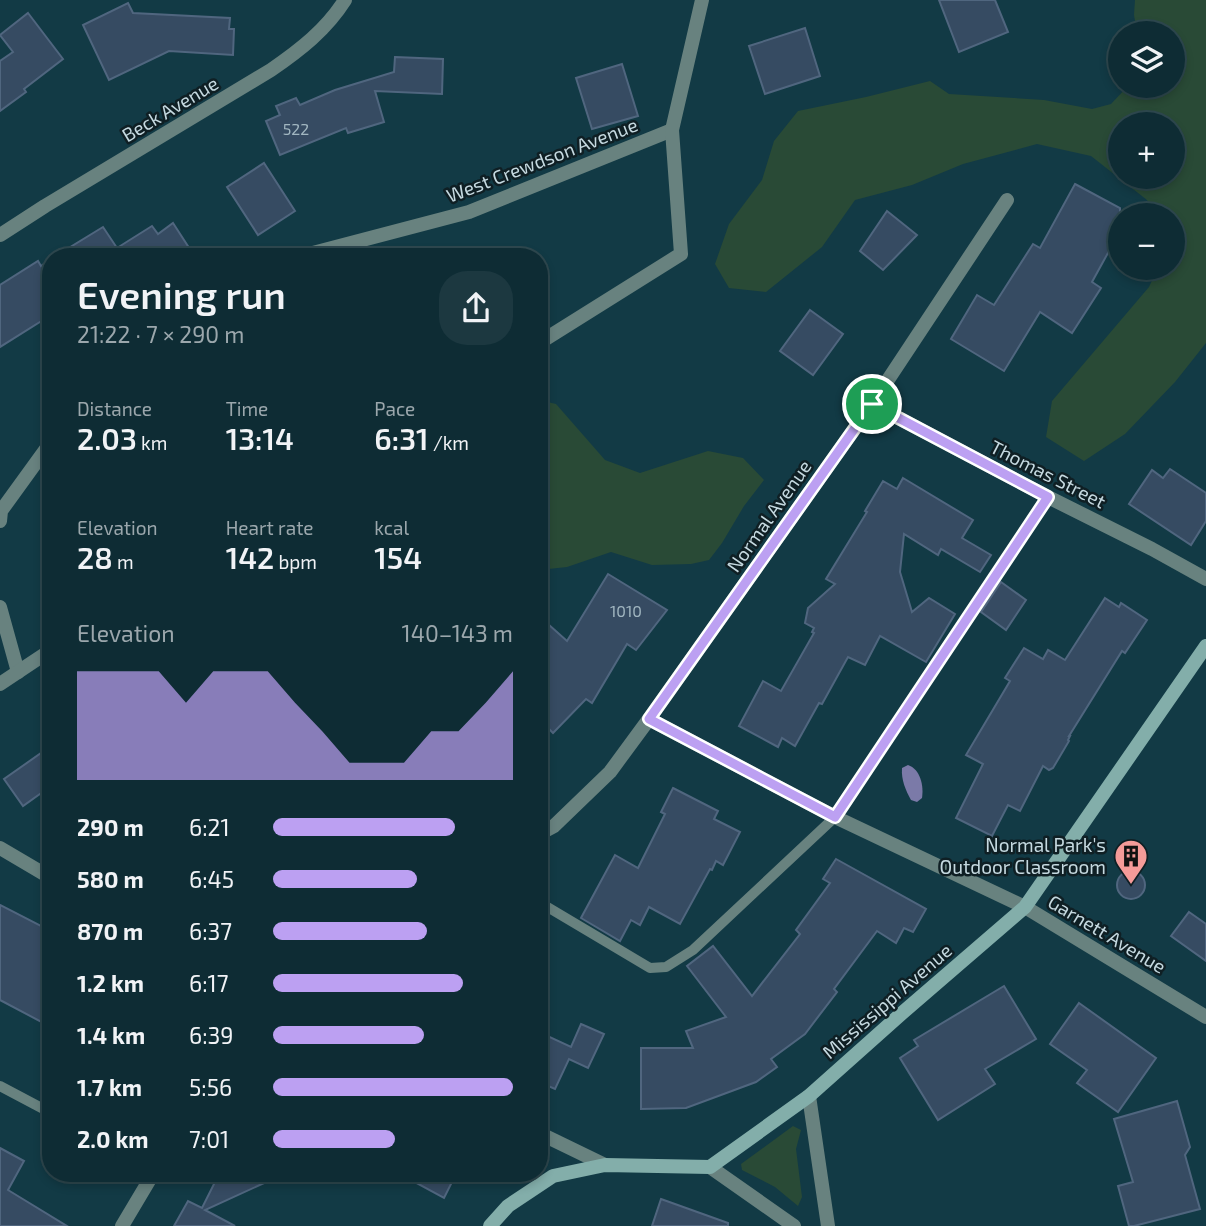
<!DOCTYPE html>
<html lang="en">
<head>
<meta charset="utf-8">
<style>
	:root { --surface:#0e2c34; --page:#1c3840; --text:#f1f3f6; --muted:#9ba7ac; --line:#2e484f; --accent:#bca0f2 }
	body { margin:0; font-family:"Exo 2",sans-serif; background:var(--page); color:var(--text); height:100vh; display:flex; flex-direction:column; font-size:26px; white-space:nowrap }
	* { box-sizing:border-box; margin:0 }
	p { font-size:23px; color:var(--muted) }
	.icon { flex:none; width:38px; height:38px; fill:none; stroke:currentColor; stroke-width:2; stroke-linecap:round; stroke-linejoin:round }
	.map { position:relative; flex:1; overflow:hidden }
	.drawer { position:absolute; left:42px; top:248px; width:506px; height:934px; display:flex; flex-direction:column; background:var(--surface); border-radius:28px; box-shadow:0 4px 10px #0003,0 0 0 2px var(--line) }
	.drawer>* { flex:none }
	.fabs { position:absolute; left:1108px; top:21px; display:grid; gap:14px }
	.fabs a { display:grid; place-items:center; width:77px; height:77px; border-radius:50%; background:var(--surface); box-shadow:0 4px 10px #0003,0 0 0 2px var(--line); font-size:35px }
	.pin { position:absolute; display:grid; place-items:center; width:60px; height:60px; color:#fff; margin:-30px; border:4px solid #fff; border-radius:50%; box-shadow:0 2px 7px #0007 }
	.round { display:grid; place-items:center; flex:none; width:74px; height:74px; border-radius:28px; background:var(--page) }
	.summary { display:flex; align-items:center; justify-content:space-between; height:119px; padding:0 35px }
	h1 { font-size:38px; font-weight:600; line-height:52px }
	.metrics { display:grid; grid-template-columns:repeat(3,1fr); gap:10px; height:119px; padding:7px 35px }
	.metrics div { display:grid; align-content:center }
	.metrics b { font-size:30px; font-weight:600 }
	.metrics small { font-size:19px; font-weight:400 }
	.metrics p { font-size:19px }
	.chart { height:196px; padding:14px 35px }
	.chart p { display:flex; justify-content:space-between }
	.chart svg { width:100%; height:126px; margin-top:7px; fill:var(--accent); opacity:.7 }
	ul { padding:0 35px; list-style:none; font-size:23px }
	li { display:grid; grid-template-columns:112px 84px 1fr; align-items:center; height:52px }
	li i { height:18px; border-radius:9px; background:var(--accent) }
	.map>svg:first-child { display:block }
	.green { fill:#294a36; fill-rule:evenodd }
	.water { fill:#7b7aa8 }
	.building { fill:#364b62; stroke:#50667f; stroke-width:2 }
	.lines { fill:none; stroke-linecap:round; stroke-linejoin:round }
	.lane { stroke:#68827f; stroke-width:10 }
	.street { stroke:#68827f; stroke-width:14 }
	.secondary { stroke:#83aeaa; stroke-width:14 }
	.route-casing { stroke:#fff; stroke-width:14 }
	.route { stroke:#bca0f2; stroke-width:9 }
	.labels { text-anchor:middle; stroke-width:5; stroke-linejoin:round; paint-order:stroke }
	.number-label { font-size:16px; fill:#a1b6c0 }
	.street-label { font-size:19px; fill:#c5d9e0; stroke:#0f1f24 }
	.poi-label { font-size:19px; fill:#c5d9e0; stroke:#0f1f24; text-anchor:end }
</style>
</head>
<body>
<div class="map">
<svg width="1206" height="1226" viewBox="0 0 1206 1226">
	<rect width="100%" height="100%" fill="#123a45"/>
	<!-- green -->
	<g class="green">
		<path d="M1135,0H1206V343L1175,382L1125,434L1084,461L1046,437L1052,401L1149,287L1158,268H1172V215H1155L1147,200L1091,156L1037,144L963,164L912,185L855,200L822,247L766,292L729,288L715,264L729,224L762,180L774,141L798,111L866,97L930,81L949,94L1044,100L1092,109L1111,104L1128,86H1172V33H1137L1134,15ZM1120,124H1172V177H1120Z"/>
		<path d="M539,400L556,404L605,460L640,473L708,451L743,458L764,480L744,506L722,543L709,560L691,564L652,565L611,552L567,567L539,570Z"/>
		<path d="M793,1126L801,1130L796,1149L802,1197L798,1206L775,1187L742,1170L741,1164Z"/>
	</g>
	<!-- water -->
	<path class="water" d="M908,765C920,769 924,785 922,798L917,802L911,800C906,791 901,780 902,768Z"/>
	<!-- building -->
	<g class="building">
		<path d="M939,0H995L1008,32L959,52Z"/>
		<path d="M128,3L133,13L230,18L229,29H234L233,55L169,51L109,80L83,25Z"/>
		<path d="M28,13L63,59L24,89L26,92L0,111V61L13,52L0,35Z"/>
		<path d="M805,28L820,76L765,94L749,46Z"/>
		<path d="M395,57L443,59L442,94L375,91L384,122L348,133L346,128L280,155L266,121L280,115L276,106L296,98L300,105L335,90L394,72Z"/>
		<path d="M622,64L638,116L592,129L576,78Z"/>
		<path d="M264,163L295,211L258,235L227,187Z"/>
		<path d="M1075,184L1120,208V231L1092,282L1101,288L1072,333L1040,312L1004,371L951,339L977,295L994,305L1033,244L1040,248Z"/>
		<path d="M887,211L917,235L883,270L860,251Z"/>
		<path d="M173,223L195,257H54L103,227L117,248L152,226L158,234Z"/>
		<path d="M51,259V315L0,347V285L38,261L41,266Z"/>
		<path d="M810,310L843,334L813,375L780,351Z"/>
		<path d="M1170,469L1206,493V521L1191,545L1129,504L1152,470L1163,478Z"/>
		<path d="M903,478L973,520L962,538L991,555L980,572L941,549L938,555L904,534L900,572L912,612L929,598L955,614L926,662L880,636L865,665L848,657L822,704L819,703L795,746L782,738L778,747L739,726L763,681L781,691L814,633L812,632L814,628L805,623L808,608L835,584L826,579L867,512L865,511L883,481L897,489Z"/>
		<path d="M608,574L667,610L636,650L627,644L592,703L586,699L553,733L550,730L539,740V616L567,641Z"/>
		<path d="M1001,582L1026,600L1006,630L981,612Z"/>
		<path d="M1105,598L1119,607L1121,603L1147,620L1125,653L1122,651L1069,736H1070L1068,740L1069,741L1053,768L1049,770L1043,766L1020,811L1008,805L992,836L956,818L983,764L966,755L1010,681L1005,678L1024,648L1043,659L1048,650L1065,660Z"/>
		<path d="M51,746V786L23,806L4,779Z"/>
		<path d="M673,788L718,811L714,819L740,832L723,865L716,861L712,870L710,869L680,924L649,907L640,925L631,920L620,941L581,918L615,855L638,868L665,814L661,812Z"/>
		<path d="M836,859L926,909L913,932L904,928L896,943L877,931L834,989L837,992L805,1034L771,1059L777,1067L756,1082L686,1108L641,1109V1048H693L686,1031L726,1017L687,966L713,946L752,996L800,934L796,930L830,883L823,879Z"/>
		<circle cx="1131" cy="885" r="14"/>
		<path d="M0,905L51,931V1027L0,1000Z"/>
		<path d="M1189,912L1206,924V961L1171,936Z"/>
		<path d="M1004,986L1036,1039L985,1069L995,1084L938,1120L900,1058L918,1046L914,1040Z"/>
		<path d="M1079,1003L1156,1058L1118,1112L1077,1083L1087,1070L1050,1044Z"/>
		<path d="M581,1024L604,1034L588,1068L569,1059L555,1089L539,1082V1032L571,1047Z"/>
		<path d="M1177,1101L1190,1147L1185,1155L1200,1209L1134,1226H1129L1118,1186L1133,1182L1114,1119Z"/>
		<path d="M0,1148L24,1161L8,1190L67,1226H0Z"/>
		<path d="M219,1174H284L205,1210L235,1226H174L188,1201L202,1208Z"/>
		<path d="M400,1174H456L444,1198Z"/>
		<path d="M661,1199L728,1223V1226H652Z"/>
	</g>
	<g class="lines">
		<!-- lane -->
		<g class="lane">
			<path d="M539,902L650,968L666,967L693,950L835,817L1048,497"/>
			<path d="M0,1086L51,1113"/>
		</g>
		<!-- street -->
		<g class="street">
			<path d="M0,235L45,206L271,70C300,50 326,30 345,0"/>
			<path d="M304,257L309,254L469,212L672,130"/>
			<path d="M539,343L681,254L672,130L702,0"/>
			<path d="M872,404L1048,497L1152,549L1206,579"/>
			<path d="M0,521L1,511L51,442"/>
			<path d="M0,607L18,672"/>
			<path d="M0,684L51,650"/>
			<path d="M649,719L835,817L1025,907L1206,1017"/>
			<path d="M539,834L554,826L610,772L649,719L872,404L1007,200"/>
			<path d="M0,848L51,878"/>
			<path d="M809,1096L828,1226"/>
			<path d="M539,1133L605,1165"/>
			<path d="M710,1167L794,1226"/>
			<path d="M122,1226L153,1174"/>
		</g>
		<!-- secondary -->
		<path class="secondary" d="M490,1226L508,1206L553,1176L605,1165L710,1167L809,1096L901,1014L1025,907L1206,646"/>
	</g>
	<g class="lines">
		<defs>
			<path id="route" d="M872,404L1048,497L835,817L649,719Z"/>
		</defs>
		<!-- route casing -->
		<use href="#route" class="route-casing"/>
		<!-- route -->
		<use href="#route" class="route"/>
	</g>
	<!-- icons -->
	<defs>
		<symbol id="building-pin" viewBox="-11 -11 22 30"><path d="M0 17L-7.5 6A9.5 9.5 0 1 1 7.5 6Z" fill="#f59b99" stroke="#0f1f24"/><path d="M-4-6H4V6H1V3H-1V6H-4ZM-2.5-4.3h1.7v1.8h-1.7ZM.8-4.3h1.7v1.8H.8ZM-2.5-1h1.7V.8h-1.7ZM.8-1h1.7V.8H.8Z" fill="#111"/></symbol>
	</defs>
	<g fill-rule="evenodd">
		<use href="#building-pin" x="1112" y="837" width="38" height="52"/>
	</g>
	<g class="labels">
		<!-- number labels -->
		<g class="number-label">
			<text x="296" y="135">522</text>
			<text x="626" y="617">1010</text>
		</g>
		<!-- street labels -->
		<g class="street-label">
			<text transform="translate(170 109) rotate(-31)" y="7">Beck Avenue</text>
			<text transform="translate(542 160) rotate(-21)" y="7">West Crewdson Avenue</text>
			<text transform="translate(1048 474) rotate(27)" y="7">Thomas Street</text>
			<text transform="translate(769 516) rotate(-55)" y="7">Normal Avenue</text>
			<text transform="translate(1107 934) rotate(31)" y="7">Garnett Avenue</text>
			<text transform="translate(887 1001) rotate(-41)" y="7">Mississippi Avenue</text>
		</g>
		<!-- poi labels -->
		<g class="poi-label">
			<text x="1106" y="852">Normal Park's<tspan x="1106" dy="22">Outdoor Classroom</tspan></text>
		</g>
	</g>
</svg>
<div class="fabs">
<a><svg class="icon" aria-label="layers" viewBox="0 0 24 24"><path d="M12 4l9 5-9 5-9-5zM3 14l9 5 9-5"/></svg></a>
<a>+</a>
<a>−</a>
</div>
<div class="pin" style="left:872px;top:404px;background:#1e9e55"><svg class="icon" aria-label="arrive" viewBox="0 0 24 24"><path d="M6 21V4h12l-3 4 3 4H6"/></svg></div>
<section class="drawer">
<div class="summary"><div><h1>Evening run</h1><p>21:22 · 7 × 290 m</p></div><a class="round"><svg class="icon" aria-label="share" viewBox="0 0 24 24"><path d="M12 15V3M7 8l5-5 5 5M5 13v7h14v-7"/></svg></a></div>
<div class="metrics">
<div><p>Distance</p><b>2.03<small> km</small></b></div>
<div><p>Time</p><b>13:14</b></div>
<div><p>Pace</p><b>6:31<small> /km</small></b></div>
</div>
<div class="metrics">
<div><p>Elevation</p><b>28<small> m</small></b></div>
<div><p>Heart rate</p><b>142<small> bpm</small></b></div>
<div><p>kcal</p><b>154</b></div>
</div>
<div class="chart"><p><span>Elevation</span>140–143 m</p>
<svg viewBox="0 0 160 44" preserveAspectRatio="none"><path d="M0 44V6L10 6L20 6L30 6L40 17L50 6L60 6L70 6L80 17L90 27L100 38L110 38L120 38L130 27L140 27L150 17L160 6V44z"/></svg>
</div>
<ul>
<li><b>290 m</b>6:21<i style="width:76%"></i></li>
<li><b>580 m</b>6:45<i style="width:60%"></i></li>
<li><b>870 m</b>6:37<i style="width:64%"></i></li>
<li><b>1.2 km</b>6:17<i style="width:79%"></i></li>
<li><b>1.4 km</b>6:39<i style="width:63%"></i></li>
<li><b>1.7 km</b>5:56<i style="width:100%"></i></li>
<li><b>2.0 km</b>7:01<i style="width:51%"></i></li>
</ul>
</section>
</div>
</body>
</html>
